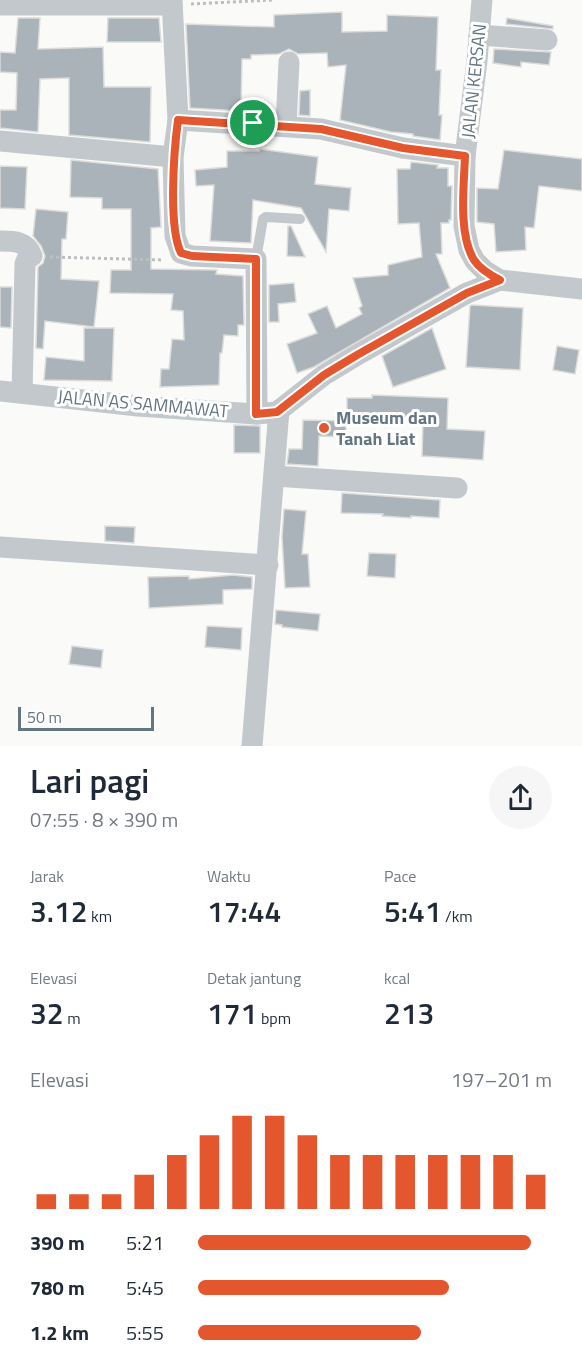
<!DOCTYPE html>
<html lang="id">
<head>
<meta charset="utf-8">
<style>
	:root { --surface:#fff; --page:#f6f6f7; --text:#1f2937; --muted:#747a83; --accent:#e4572e }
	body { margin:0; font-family:"Titillium Web",sans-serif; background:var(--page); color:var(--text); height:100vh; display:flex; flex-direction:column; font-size:22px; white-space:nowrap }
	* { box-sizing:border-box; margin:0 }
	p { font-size:20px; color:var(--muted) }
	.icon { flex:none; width:33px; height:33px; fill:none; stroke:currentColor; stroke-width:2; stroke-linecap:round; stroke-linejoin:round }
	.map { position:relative; height:746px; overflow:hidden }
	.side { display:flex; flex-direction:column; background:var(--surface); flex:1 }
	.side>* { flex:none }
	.scale { position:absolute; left:18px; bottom:15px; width:136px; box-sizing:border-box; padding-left:6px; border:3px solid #657683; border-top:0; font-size:16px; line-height:21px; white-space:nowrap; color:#657683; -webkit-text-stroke:4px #fff; paint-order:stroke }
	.pin { position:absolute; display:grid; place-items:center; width:51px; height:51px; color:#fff; margin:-26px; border:3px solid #fff; border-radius:50%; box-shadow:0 2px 6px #0007 }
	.round { display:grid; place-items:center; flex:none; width:63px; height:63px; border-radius:32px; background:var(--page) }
	.headline { display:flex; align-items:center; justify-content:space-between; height:102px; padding:0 30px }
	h1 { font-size:33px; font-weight:600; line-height:45px }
	.metrics { display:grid; grid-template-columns:repeat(3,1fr); gap:9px; height:102px; padding:6px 30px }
	.metrics div { display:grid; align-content:center }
	.metrics b { font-size:30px; font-weight:600 }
	.metrics small { font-size:16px; font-weight:400 }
	.metrics p { font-size:16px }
	.chart { height:168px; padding:12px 30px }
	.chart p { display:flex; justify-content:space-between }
	.chart svg { width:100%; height:108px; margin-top:6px; stroke:var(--accent); stroke-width:6 }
	ul { padding:0 30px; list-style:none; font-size:20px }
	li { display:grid; grid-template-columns:96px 72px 1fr; align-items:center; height:45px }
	li i { height:15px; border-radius:8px; background:var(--accent) }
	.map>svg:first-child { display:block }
	.building { fill:#aab3b9; stroke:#dcdcda; stroke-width:1.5 }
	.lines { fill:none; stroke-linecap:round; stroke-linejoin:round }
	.path { stroke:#bbbfc2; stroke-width:3; stroke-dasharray:3 3; stroke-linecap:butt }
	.service { stroke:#c3c8cc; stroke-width:10 }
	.minor { stroke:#c3c8cc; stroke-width:21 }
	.route-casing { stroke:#fff; stroke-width:12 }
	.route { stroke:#e4572e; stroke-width:8 }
	.poi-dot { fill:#e4572e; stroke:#fff; stroke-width:2 }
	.labels { text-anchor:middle; stroke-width:6; stroke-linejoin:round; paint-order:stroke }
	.street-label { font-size:18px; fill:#657683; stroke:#fff }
	.poi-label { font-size:18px; font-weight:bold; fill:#657683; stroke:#fff; text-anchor:start }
</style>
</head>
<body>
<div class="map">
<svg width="582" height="746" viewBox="0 0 582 746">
	<rect width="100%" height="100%" fill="#fafaf8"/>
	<!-- building -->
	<g class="building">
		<path d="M342,12V32L387,31V15L438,17L436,70H441L439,115H442L440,140L413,136V134L391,132L340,120L346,65L328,67L327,53L298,54L289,49L279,54L251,55V59H242L241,111L190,108L186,24L274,27V15Z"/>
		<path d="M18,18H40L38,49L103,47L104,87H151L150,142L69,135V78L40,79L38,132L0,128V110H16L17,73L0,72V52L15,53Z"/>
		<path d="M108,18H159L161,42H107Z"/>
		<path d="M507,18L553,26V29L506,24Z"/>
		<path d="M494,49L551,52L549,65L521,62V67L493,63Z"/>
		<path d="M310,90V116L299,115L300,91Z"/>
		<path d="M260,149L318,157L315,184L351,188L349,211L329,209L326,252L301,208L253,200L251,243L210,241L214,185L196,186L195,170L227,167V151H259Z"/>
		<path d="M504,150L582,159V191L539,186L534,228L525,227L526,250L496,252L494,224L477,222V188L498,189Z"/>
		<path d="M71,160L158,169L161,227L151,228V269L217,270L216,274L243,276L244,325H238V336L224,335L222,353H220L219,385L160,387L161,369H169L172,339L184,340L183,311L171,310L173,294L110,293L111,270H131V209H102V198L70,197Z"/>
		<path d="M411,162L438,165L437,168H448V186H452L451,220H449V223H441L442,254H436L450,288L314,367L297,373L287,344L317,333L308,314L327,306L336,328L362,314L359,308L362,306L353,278L388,275V265L422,257L419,223L398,224L397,169H410Z"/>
		<path d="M0,166L27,167L25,209L0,208Z"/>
		<path d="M36,209L68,212L66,239H62L61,279L99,281L94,327L45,321L43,349L36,348L38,267L43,263L45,256L41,246L33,236Z"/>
		<path d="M288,226H291L305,257L287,256Z"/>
		<path d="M294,283L296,302L278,304L279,322H269V285Z"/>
		<path d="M0,287H12L11,328L0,327Z"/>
		<path d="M472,305L523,308L520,370L466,367L470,306Z"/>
		<path d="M84,328H114L112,381L44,380L46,357L84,361Z"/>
		<path d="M432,328L446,369L393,387L382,356Z"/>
		<path d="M557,346L579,350L575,374L553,370Z"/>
		<path d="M372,395L448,398L447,429L485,431L483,460L422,456L423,420L347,419V398H372Z"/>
		<path d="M303,420L346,421V437L319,436L318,466L287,464L289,449H302Z"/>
		<path d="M234,425L260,426V453H234Z"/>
		<path d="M342,493L440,500L439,518L411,516V518L382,516L383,514L341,513Z"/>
		<path d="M284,509L306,511L302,554H308L310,587L285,588L282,537Z"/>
		<path d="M105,526L135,527L134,543L105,541Z"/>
		<path d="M369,553L396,554L395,578L367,576Z"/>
		<path d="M233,575L252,577V589L223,590V604L149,608L148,577L189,576V579Z"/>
		<path d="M276,610L320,614L318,631L282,627V625L275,624Z"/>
		<path d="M207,626L242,628L241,650L205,647Z"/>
		<path d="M72,646L103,650L101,668L69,664Z"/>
	</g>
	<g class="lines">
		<!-- path -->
		<g class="path">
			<path d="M191,4L273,0"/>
			<path d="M50,257L163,260"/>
		</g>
		<!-- service -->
		<path class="service" d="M256,259L263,219L266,217L300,219"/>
		<!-- minor -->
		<g class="minor">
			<path d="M172,0L178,120L173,157L175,236L181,253L192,256L256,259L257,414"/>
			<path d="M482,0L477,61L465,156L464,226L469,250L475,261L485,271L500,280L582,289"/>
			<path d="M0,5H172"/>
			<path d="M479,35L547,40"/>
			<path d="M178,120L321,129L403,148L465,156"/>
			<path d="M286,126L289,62"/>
			<path d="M0,141L173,157"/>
			<path d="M0,241C14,241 27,241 32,256L27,259L25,264L22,393"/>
			<path d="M0,391L138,406L257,414L277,412L324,375L357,355L467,293L500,280"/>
			<path d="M274,476L457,488"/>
			<path d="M0,547L268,565"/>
			<path d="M252,746L279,410"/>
		</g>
	</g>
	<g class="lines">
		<defs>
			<path id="route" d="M178,120L321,129L403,148L465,156C464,186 458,234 474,260C480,269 490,275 500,280L467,293L357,355L324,375L277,412L256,414V259L192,256L181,253C168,227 174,150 178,120Z"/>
		</defs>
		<!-- route casing -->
		<use href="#route" class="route-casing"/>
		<!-- route -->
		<use href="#route" class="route"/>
	</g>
	<!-- markers -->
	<circle class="poi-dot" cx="324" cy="428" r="6"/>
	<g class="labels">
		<!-- street labels -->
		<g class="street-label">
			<text transform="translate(474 81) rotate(-84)" y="6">JALAN KERSAN</text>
			<text transform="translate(143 404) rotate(5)" y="6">JALAN AS SAMMAWAT</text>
		</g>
		<!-- poi labels -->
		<g class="poi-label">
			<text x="336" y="424">Museum dan<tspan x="336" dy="21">Tanah Liat</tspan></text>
		</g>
	</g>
</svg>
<div class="scale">50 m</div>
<div class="pin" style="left:253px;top:123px;background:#1e9e55"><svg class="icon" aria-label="arrive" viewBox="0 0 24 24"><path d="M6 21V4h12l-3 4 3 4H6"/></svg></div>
</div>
<section class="side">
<div class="headline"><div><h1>Lari pagi</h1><p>07:55 · 8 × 390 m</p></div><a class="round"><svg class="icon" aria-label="share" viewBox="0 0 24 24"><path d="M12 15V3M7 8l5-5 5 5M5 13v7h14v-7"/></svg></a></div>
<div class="metrics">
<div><p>Jarak</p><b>3.12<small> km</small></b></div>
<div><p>Waktu</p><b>17:44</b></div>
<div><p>Pace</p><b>5:41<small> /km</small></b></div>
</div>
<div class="metrics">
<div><p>Elevasi</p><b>32<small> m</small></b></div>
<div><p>Detak jantung</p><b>171<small> bpm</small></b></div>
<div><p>kcal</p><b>213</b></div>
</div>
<div class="chart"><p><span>Elevasi</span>197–201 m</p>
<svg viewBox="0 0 160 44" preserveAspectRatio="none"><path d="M5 44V38M15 44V38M25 44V38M35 44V30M45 44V22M55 44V14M65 44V6M75 44V6M85 44V14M95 44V22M105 44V22M115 44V22M125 44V22M135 44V22M145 44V22M155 44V30"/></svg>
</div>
<ul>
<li><b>390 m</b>5:21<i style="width:94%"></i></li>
<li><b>780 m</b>5:45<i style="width:71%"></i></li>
<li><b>1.2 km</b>5:55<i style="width:63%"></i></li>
</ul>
</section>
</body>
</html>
